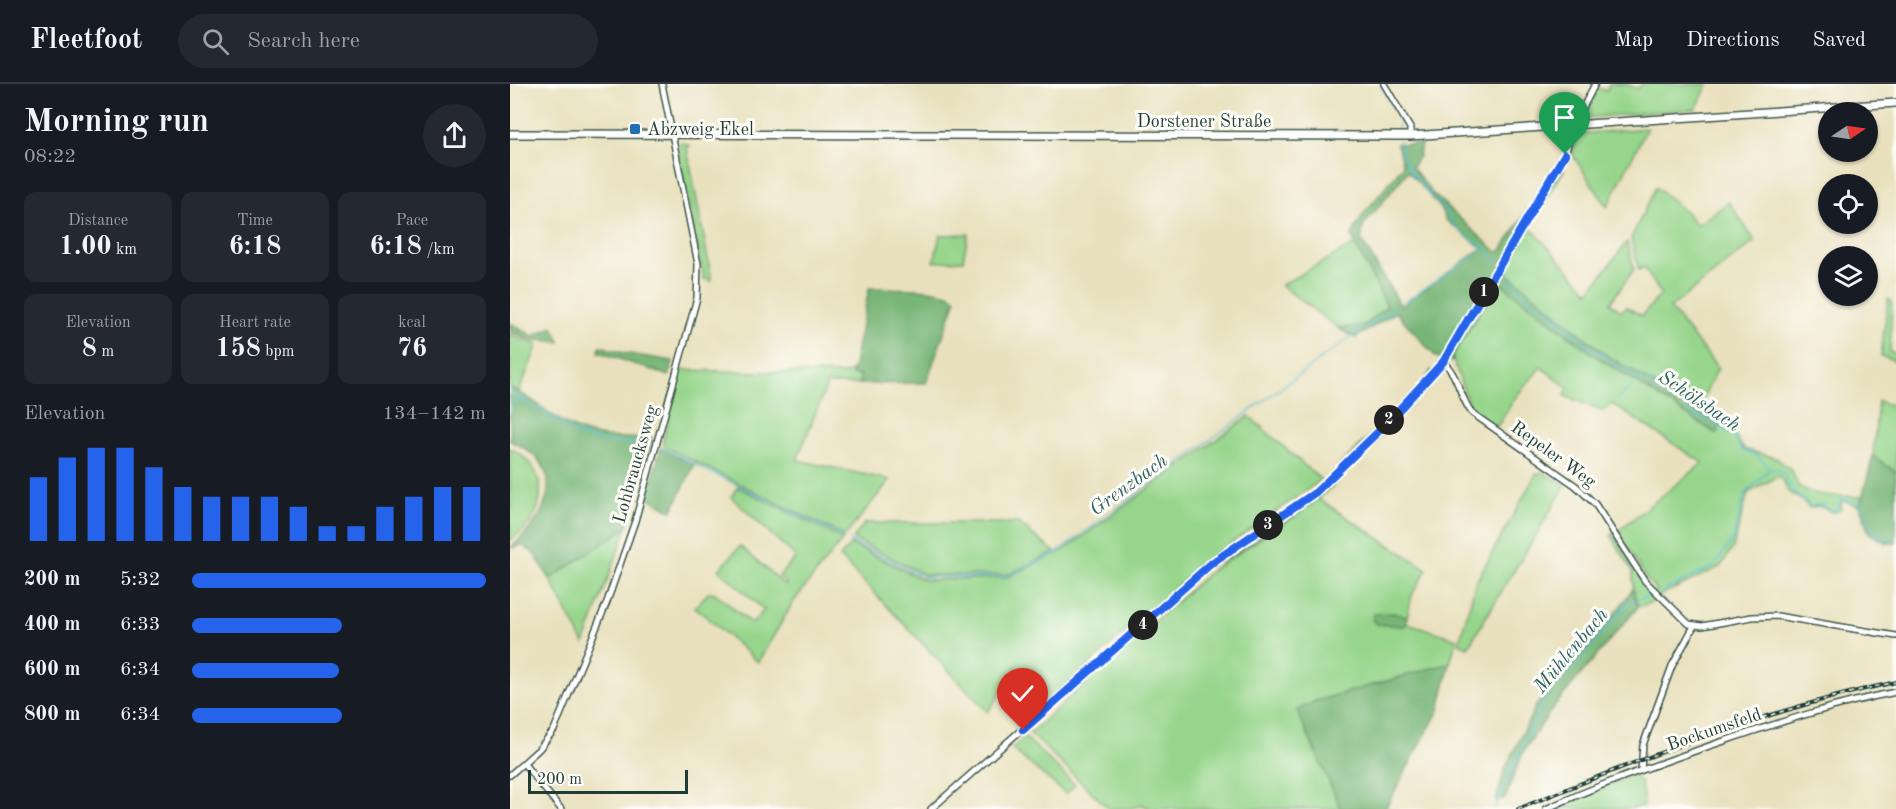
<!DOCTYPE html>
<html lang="en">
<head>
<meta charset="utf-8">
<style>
	:root { --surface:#171b24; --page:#242831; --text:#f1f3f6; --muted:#9ea1a6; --line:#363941; --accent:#2563eb }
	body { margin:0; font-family:"Old Standard TT",serif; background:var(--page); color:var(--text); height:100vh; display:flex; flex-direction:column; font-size:22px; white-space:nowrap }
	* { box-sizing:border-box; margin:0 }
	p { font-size:20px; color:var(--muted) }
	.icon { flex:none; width:33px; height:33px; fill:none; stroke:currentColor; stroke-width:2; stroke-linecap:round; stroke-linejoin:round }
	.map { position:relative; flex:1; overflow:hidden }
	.details { display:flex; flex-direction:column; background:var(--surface); width:510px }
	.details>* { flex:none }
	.needle { width:39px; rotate:77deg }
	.controls { position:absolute; left:1308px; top:18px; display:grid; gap:12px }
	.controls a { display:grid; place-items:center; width:60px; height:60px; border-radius:50%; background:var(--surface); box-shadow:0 2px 4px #0004; font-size:30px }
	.scale { position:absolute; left:18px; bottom:15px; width:160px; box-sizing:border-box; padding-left:6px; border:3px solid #1f3d34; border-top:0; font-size:16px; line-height:21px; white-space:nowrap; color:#1f3d34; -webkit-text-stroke:4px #fdfcf7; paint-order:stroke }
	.pin { position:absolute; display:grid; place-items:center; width:51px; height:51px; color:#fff; margin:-62px -26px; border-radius:50% 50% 50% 0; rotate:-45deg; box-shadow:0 0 6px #0007 }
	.pin .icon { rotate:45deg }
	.km { position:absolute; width:30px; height:30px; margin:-15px; border-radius:50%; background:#222; color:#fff; font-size:16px; line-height:30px; text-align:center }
	.round { display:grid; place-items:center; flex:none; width:63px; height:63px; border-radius:32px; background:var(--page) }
	.headline { display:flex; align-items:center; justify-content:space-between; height:102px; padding:0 24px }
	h1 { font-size:33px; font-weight:700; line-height:45px }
	.stats { display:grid; grid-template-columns:repeat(3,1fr); gap:9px; height:102px; padding:6px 24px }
	.stats div { display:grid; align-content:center; border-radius:12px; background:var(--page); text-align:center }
	.stats b { font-size:26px; font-weight:700 }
	.stats small { font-size:16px; font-weight:400 }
	.stats p { font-size:16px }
	.chart { height:168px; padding:12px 24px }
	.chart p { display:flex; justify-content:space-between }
	.chart svg { width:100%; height:108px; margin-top:6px; stroke:var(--accent); stroke-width:6 }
	ul { padding:0 24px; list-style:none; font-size:20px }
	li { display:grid; grid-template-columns:96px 72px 1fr; align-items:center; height:45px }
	li i { height:15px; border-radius:8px; background:var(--accent) }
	header { display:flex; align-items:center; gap:36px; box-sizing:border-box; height:84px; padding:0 30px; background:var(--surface); border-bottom:2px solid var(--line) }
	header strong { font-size:28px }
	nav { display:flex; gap:33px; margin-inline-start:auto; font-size:21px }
	.search { width:420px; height:54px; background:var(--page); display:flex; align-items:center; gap:15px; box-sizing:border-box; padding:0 21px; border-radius:33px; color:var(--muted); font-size:22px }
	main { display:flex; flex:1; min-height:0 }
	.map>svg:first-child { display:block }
	.green { fill:#96d58b; stroke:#5a8960; stroke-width:1.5 }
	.forest { fill:#78b677; stroke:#4c7a56; stroke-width:1.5; fill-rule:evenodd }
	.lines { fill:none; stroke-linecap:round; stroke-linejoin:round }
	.stream { stroke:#4fb9cc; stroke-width:1.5 }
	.minor-casing { stroke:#3d5649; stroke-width:8 }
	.major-casing { stroke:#3d5649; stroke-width:10 }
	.minor { stroke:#fff; stroke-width:5 }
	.major { stroke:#fff; stroke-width:7 }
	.rail-casing { stroke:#1f3d34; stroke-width:4 }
	.rail { stroke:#fdfcf7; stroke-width:1.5; stroke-dasharray:4.5; stroke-linecap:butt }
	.route-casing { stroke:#fff; stroke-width:12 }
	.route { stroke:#2563eb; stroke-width:8 }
	.poi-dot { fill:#1f6fb2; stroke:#fdfcf7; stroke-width:2 }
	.labels { text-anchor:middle; stroke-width:6; stroke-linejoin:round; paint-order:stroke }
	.street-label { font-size:18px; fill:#1f3d34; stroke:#fdfcf7 }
	.poi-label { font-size:18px; fill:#1f3d34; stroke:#fdfcf7; text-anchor:start }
	.water-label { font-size:20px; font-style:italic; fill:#2d6262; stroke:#fdfcf7 }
</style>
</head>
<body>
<header>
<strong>Fleetfoot</strong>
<div class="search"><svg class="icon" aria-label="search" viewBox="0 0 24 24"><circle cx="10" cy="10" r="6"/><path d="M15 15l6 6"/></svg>Search here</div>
<nav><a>Map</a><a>Directions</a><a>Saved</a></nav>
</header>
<main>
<section class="details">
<div class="headline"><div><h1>Morning run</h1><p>08:22</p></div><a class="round"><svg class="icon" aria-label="share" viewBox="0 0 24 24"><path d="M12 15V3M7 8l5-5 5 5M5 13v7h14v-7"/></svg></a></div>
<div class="stats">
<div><p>Distance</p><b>1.00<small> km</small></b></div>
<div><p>Time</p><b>6:18</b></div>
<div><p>Pace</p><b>6:18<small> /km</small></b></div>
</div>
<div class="stats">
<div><p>Elevation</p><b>8<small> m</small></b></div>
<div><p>Heart rate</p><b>158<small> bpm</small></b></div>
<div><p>kcal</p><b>76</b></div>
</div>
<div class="chart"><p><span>Elevation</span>134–142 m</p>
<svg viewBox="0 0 160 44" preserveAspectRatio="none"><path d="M5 44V18M15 44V10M25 44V6M35 44V6M45 44V14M55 44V22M65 44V26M75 44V26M85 44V26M95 44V30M105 44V38M115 44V38M125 44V30M135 44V26M145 44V22M155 44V22"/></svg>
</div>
<ul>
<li><b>200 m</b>5:32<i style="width:100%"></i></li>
<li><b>400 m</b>6:33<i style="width:51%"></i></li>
<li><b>600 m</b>6:34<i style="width:50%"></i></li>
<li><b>800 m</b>6:34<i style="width:51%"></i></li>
</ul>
</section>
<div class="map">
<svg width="1386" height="725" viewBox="0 0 1386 725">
	<rect width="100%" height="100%" fill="#fdfcf7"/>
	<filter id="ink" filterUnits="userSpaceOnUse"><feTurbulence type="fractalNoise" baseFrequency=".0167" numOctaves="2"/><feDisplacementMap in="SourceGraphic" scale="12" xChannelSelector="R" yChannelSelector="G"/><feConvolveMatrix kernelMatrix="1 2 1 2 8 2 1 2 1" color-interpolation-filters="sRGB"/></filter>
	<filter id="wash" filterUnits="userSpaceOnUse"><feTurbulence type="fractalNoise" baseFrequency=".008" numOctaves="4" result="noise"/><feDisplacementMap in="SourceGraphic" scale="24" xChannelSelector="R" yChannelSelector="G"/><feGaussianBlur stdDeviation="1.35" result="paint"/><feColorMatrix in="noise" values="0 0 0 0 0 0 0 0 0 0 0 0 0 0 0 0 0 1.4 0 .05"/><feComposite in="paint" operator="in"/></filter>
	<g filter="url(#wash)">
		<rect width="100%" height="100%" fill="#e9e1be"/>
		<!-- green -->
		<g class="green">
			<path d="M1100,0H1116L1128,5L1131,0H1198L1186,25L1072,34L1086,3L1096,7Z"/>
			<path d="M1137,44L1097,123L1062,70L1069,50Z"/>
			<path d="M171,58L180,62L177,64L202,197L194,195L168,64Z"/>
			<path d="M1146,103L1176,128L1187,141L1219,118L1245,157L1160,224L1208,284L1187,326L1099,273L998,190L997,181L1020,143L1079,208L1117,158L1124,185L1100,219L1111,227L1117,223L1132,232L1151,210L1134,183L1129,186L1121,154Z"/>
			<path d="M458,150L453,176L424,178L430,151Z"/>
			<path d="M845,160L877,222L854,242L828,244L771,201Z"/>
			<path d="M989,197L1087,273L1207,350L1210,340L1221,346L1234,365L1266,374L1282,387L1288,402C1310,415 1327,411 1352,413L1350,422L1332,416L1331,425L1324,429L1309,422L1299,424L1292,416L1278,408L1273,396L1268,392L1238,409L1223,464L1210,483L1151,511L1148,516L1128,523L1123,505V488L1101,451L1104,450L1141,509L1147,507L1136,494L1108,447L1193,379L1102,320L1093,327L1055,312L1058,304L1031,283L1005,314L987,343L964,327L958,319L942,272Z"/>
			<path d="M1378,215L1382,217L1380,268L1386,270V277L1371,272Z"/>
			<path d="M0,249L11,257L28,260L9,308L0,304Z"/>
			<path d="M171,286L337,290L342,286V291H350V300H317L287,376L380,396L335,452L155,363L153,357Z"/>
			<path d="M1368,317L1386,323V388L1363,372Z"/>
			<path d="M739,332L811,396L698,475L525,628L494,603L478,628L330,473L341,460L414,496L496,494L554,466Z"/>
			<path d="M0,364C42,385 39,433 0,456Z"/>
			<path d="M1032,388L1056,401L958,563L949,559L966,498L1026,390Z"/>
			<path d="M228,403L333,455L284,517L248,578L185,523L199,508L205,509L242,540L254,526L209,486L230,462L275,501L277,499L269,492L286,473L221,413Z"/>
			<path d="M807,414L917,485L902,511L897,533L883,529L866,540L894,542L898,539L947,555L940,579L806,617L787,626L831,725H641L633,721L617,725H599L520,649L703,485L787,431Z"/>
			<path d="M355,439H508L545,468L496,491H415L343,455Z"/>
			<path d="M117,443L74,560L40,495Z"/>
			<path d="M515,653L565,701L556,710L502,665Z"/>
			<path d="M1123,691L1131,698L1134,722L1118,725H1040Z"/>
		</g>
		<!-- forest -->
		<g class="forest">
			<path d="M887,60H911L909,72L902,83L922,109L987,168L992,166L1037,95L1052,81L1054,86L997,181L998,190L1099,273L1210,340L1207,350L1087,273L989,198L942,272V278L926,273L886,228L845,254L828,244L854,242L877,222L841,152L853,131L893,82ZM898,87L930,123L936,136L972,164L891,222L851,156L853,142Z"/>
			<path d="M359,204C378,205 435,202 446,215L416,299L350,300V291H342Z"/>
			<path d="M0,239L23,252L43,243L50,258L14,255L0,246Z"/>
			<path d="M90,262L114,269L163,277L159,292L89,268Z"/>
			<path d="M921,286L927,292L821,404L787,431L703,485L664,520L703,485L815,405L827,384L914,299Z"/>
			<path d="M0,304C25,314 43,336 68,346C91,356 117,354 142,354L117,443L40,495L25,471L13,461L0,464C40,432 61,382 0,357Z"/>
			<path d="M151,364L184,381L162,427L137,413Z"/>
			<path d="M1363,372L1386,388V459H1377L1359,449L1350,422Z"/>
			<path d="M1123,505L1128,523L1044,622L1013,668L995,714L986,716L995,685L1026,622L1102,534Z"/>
			<path d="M883,529L897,533L896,537L898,539L894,542L866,540L862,535L864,530Z"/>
			<path d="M940,579L929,626L875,725H831L787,626L806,617Z"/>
		</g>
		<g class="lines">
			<!-- stream -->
			<g class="stream">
				<path d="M870,0L889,36V48"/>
				<path d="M889,56C892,84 913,102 931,122C938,130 942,140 951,148C965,160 975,159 985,178"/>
				<path d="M994,188L1022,218L1036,224L1078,262L1093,270L1102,280L1121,288L1129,297H1139L1149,309L1153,308L1165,318L1169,316L1185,332L1200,336L1223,351L1232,366L1248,372L1260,385L1268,386L1274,389L1282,407L1300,422L1313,421L1320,426L1327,427L1331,415L1351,420C1359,439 1361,458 1386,457"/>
				<path d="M894,218L969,168L973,162"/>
				<path d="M0,309C24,319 42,337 65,349C87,360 115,359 139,360"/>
				<path d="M1106,316L1122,302"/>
				<path d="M0,320L17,316"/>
				<path d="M151,364L334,453"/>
				<path d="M340,457L414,493H495L545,470L846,249L885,225"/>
				<path d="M1151,508L1204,482L1223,456L1235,410L1259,386"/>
				<path d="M985,724L1033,618L1118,519L1144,510"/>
			</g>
		</g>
	</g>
	<g filter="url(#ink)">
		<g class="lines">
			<defs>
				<g id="minor">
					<path d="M874,0L900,44V52"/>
					<path d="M933,278C948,290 950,314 962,329L1066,402L1085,420L1135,497L1179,540L1192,542L1242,533L1267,532L1386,552"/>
					<path d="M14,680L51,725"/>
					<path d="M1131,686L1133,661L1162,582L1184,542"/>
					<path d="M0,691L29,665L44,646L97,518L125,437L187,214L188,180L152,0"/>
					<path d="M421,725L703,478L806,408L874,342L933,278L1055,70L1064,41L1085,0"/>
					<path d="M1036,725C1090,700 1146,681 1202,661C1262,641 1323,620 1386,608"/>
				</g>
				<path id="major" d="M0,50L900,52L1386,19"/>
			</defs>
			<!-- minor casing -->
			<use href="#minor" class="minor-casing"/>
			<!-- major casing -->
			<use href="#major" class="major-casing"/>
			<!-- minor -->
			<use href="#minor" class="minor"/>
			<!-- major -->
			<use href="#major" class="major"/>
			<defs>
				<path id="rail" d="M1008,725C1132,674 1255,626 1386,598"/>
			</defs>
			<!-- rail casing -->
			<use href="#rail" class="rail-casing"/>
			<!-- rail -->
			<use href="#rail" class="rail"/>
		</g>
	</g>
	<g class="lines" filter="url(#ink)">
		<defs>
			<path id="route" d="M513,646L703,478L806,408L874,342L933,278L1055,70"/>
		</defs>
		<!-- route casing -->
		<use href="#route" class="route-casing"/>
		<!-- route -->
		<use href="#route" class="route"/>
	</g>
	<!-- markers -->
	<rect class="poi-dot" x="119" y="39" width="12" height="12" rx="3"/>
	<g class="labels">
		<!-- street labels -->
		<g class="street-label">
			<text x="694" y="43">Dorstener Straße</text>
			<text transform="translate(1044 370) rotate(36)" y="6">Repeler Weg</text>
			<text transform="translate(125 380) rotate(-74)" y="6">Lohbraucksweg</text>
			<text transform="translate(1204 645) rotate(-19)" y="6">Bockumsfeld</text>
		</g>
		<!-- poi labels -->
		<g class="poi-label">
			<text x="137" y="51">Abzweig Ekel</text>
		</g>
		<!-- water labels -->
		<g class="water-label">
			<text transform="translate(1190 316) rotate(34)" y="7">Schölsbach</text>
			<text transform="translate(618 400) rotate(-36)" y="7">Grenzbach</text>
			<text transform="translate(1060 566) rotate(-50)" y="7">Mühlenbach</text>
		</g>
	</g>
</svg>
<div class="controls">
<a><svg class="needle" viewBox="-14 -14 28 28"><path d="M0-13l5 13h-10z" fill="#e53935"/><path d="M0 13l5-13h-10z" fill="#9ea1a6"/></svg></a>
<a><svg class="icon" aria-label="locate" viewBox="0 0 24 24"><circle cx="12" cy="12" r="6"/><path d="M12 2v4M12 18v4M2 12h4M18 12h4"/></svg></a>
<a><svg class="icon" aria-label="layers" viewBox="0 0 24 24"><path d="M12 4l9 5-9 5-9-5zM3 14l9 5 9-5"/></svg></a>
</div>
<div class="scale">200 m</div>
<div class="pin" style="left:1055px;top:70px;background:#1e9e55"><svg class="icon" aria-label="arrive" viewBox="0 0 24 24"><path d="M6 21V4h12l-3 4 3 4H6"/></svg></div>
<div class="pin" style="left:513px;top:646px;background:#d93025"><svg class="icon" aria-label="check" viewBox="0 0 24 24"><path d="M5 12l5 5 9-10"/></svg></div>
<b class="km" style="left:974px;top:208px">1</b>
<b class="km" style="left:879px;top:336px">2</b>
<b class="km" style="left:758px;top:441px">3</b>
<b class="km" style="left:633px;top:541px">4</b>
</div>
</main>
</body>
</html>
